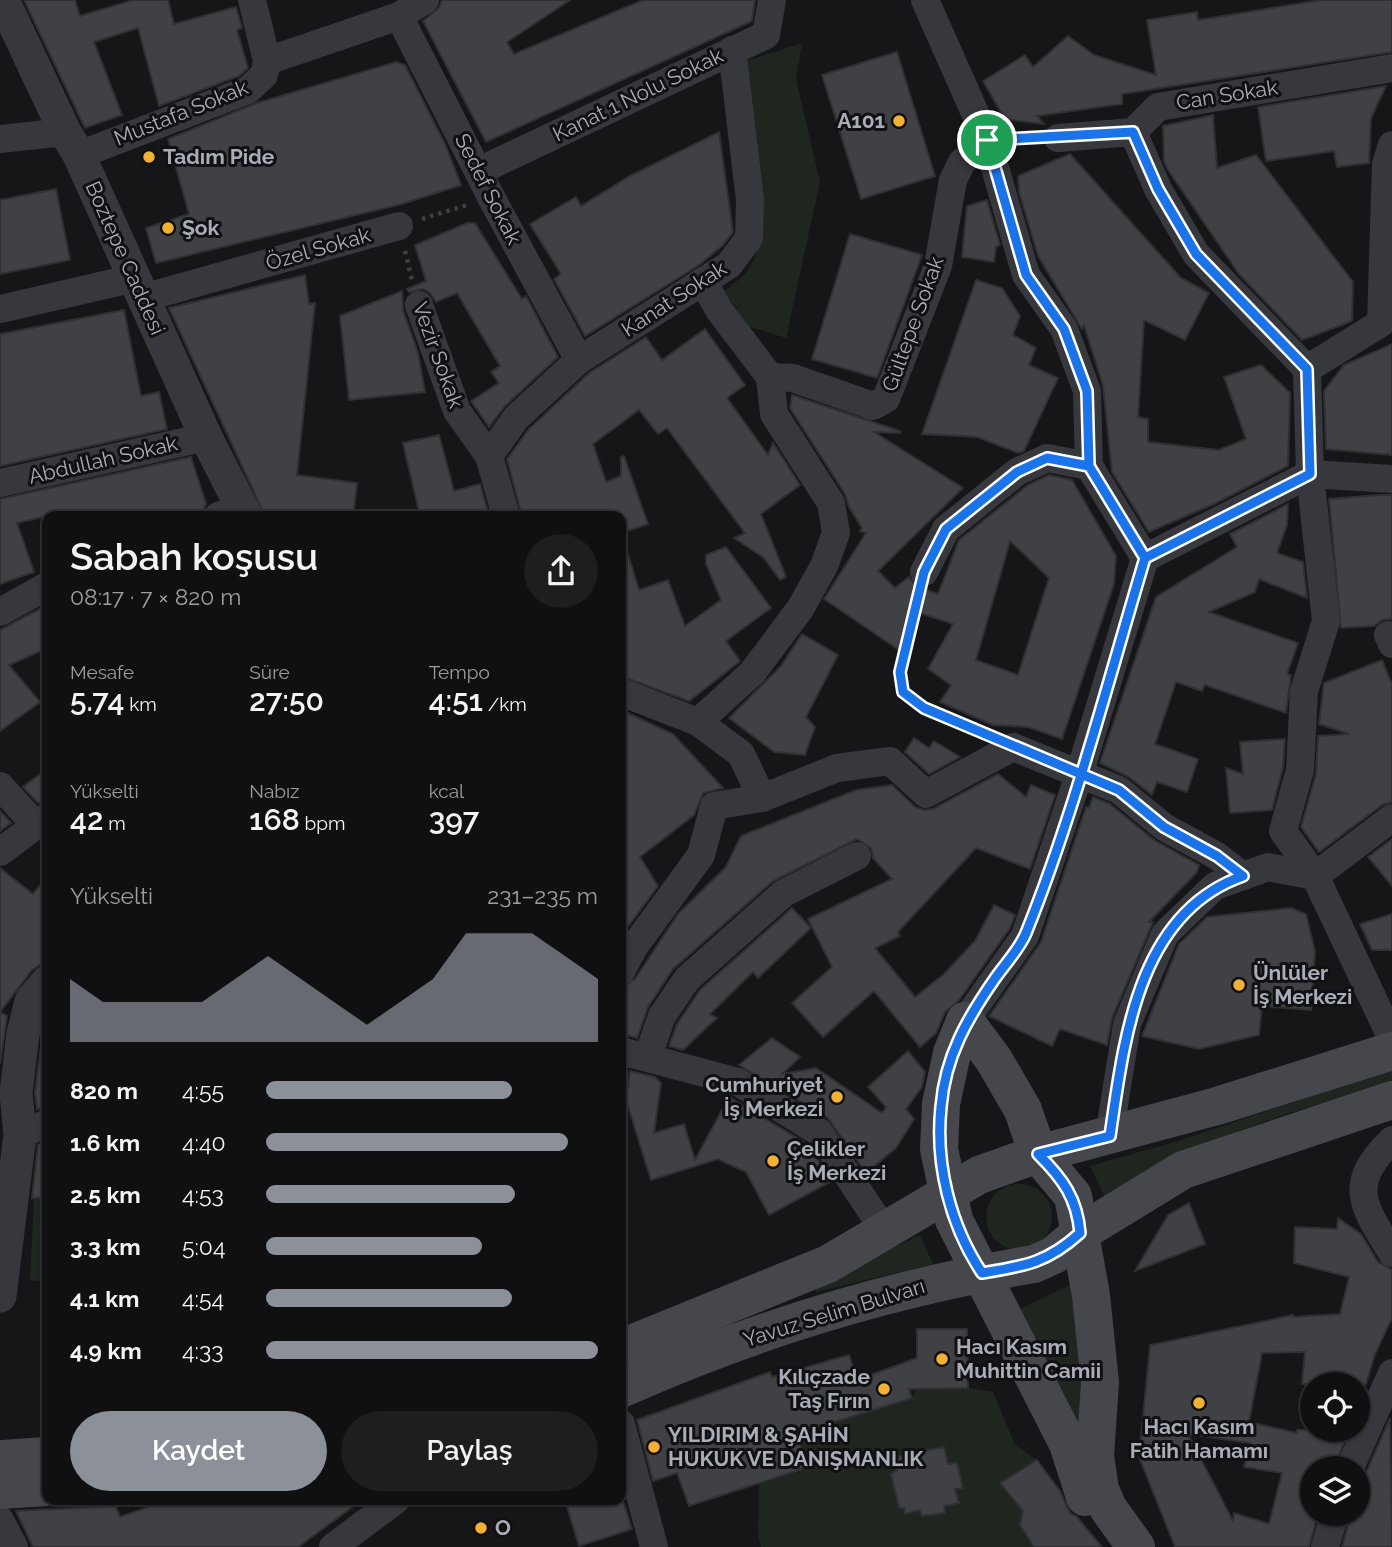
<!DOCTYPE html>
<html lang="tr">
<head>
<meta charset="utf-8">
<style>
	:root { --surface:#101012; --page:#1e1e20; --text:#f1f3f6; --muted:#9c9d9f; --line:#303032; --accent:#8c9099 }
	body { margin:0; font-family:Raleway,sans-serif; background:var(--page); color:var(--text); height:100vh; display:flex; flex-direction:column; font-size:26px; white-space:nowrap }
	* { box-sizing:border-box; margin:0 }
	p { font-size:23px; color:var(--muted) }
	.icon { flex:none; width:38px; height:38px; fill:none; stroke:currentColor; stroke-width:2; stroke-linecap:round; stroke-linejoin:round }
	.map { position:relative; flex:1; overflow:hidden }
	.drawer { position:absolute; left:42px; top:511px; width:584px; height:994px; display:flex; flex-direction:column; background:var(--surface); border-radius:14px; box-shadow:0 2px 5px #0004,0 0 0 2px var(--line) }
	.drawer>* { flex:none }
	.controls { position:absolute; left:1300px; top:1372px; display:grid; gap:14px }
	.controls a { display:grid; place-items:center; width:70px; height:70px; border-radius:50%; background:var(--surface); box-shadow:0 2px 5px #0004,0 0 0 2px var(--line); font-size:35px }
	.pin { position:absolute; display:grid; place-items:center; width:60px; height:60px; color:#fff; margin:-30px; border:4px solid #fff; border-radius:50%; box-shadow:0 2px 7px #0007 }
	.round { display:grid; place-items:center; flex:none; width:74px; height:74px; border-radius:37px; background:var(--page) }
	.overview { display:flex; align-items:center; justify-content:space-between; height:119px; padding:0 28px }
	h1 { font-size:38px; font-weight:600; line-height:52px }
	.metrics { display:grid; grid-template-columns:repeat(3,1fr); gap:10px; height:119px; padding:7px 28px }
	.metrics div { display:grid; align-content:center }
	.metrics b { font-size:30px; font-weight:600 }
	.metrics small { font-size:19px; font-weight:400 }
	.metrics p { font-size:19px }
	.chart { height:196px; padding:14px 28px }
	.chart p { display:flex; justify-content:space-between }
	.chart svg { width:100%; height:126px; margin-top:7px; fill:var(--accent); opacity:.7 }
	.button { display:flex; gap:14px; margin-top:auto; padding:14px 28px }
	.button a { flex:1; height:80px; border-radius:42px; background:var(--accent); color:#fff; font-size:28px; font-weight:600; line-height:80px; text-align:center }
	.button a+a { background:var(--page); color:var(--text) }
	ul { padding:0 28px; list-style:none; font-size:23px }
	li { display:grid; grid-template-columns:112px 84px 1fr; align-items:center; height:52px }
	li i { height:18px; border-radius:9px; background:var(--accent) }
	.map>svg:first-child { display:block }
	.green { fill:#1e261f }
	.building { fill:#404145; stroke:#303034; stroke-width:2; fill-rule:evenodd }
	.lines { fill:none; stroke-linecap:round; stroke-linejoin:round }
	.path { stroke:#3d3f44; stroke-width:4.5; stroke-dasharray:3.5 5; stroke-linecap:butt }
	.minor { stroke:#37383d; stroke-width:28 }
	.tertiary { stroke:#37383d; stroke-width:33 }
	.secondary { stroke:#45474d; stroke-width:38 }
	.route-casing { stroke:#fff; stroke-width:14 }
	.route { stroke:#1a73e8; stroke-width:9 }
	.poi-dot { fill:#f2b134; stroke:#111113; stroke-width:2.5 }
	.labels { text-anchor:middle; stroke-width:6; stroke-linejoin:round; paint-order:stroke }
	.street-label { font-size:21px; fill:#a8adb8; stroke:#111113 }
	.poi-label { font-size:21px; font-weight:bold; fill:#a8adb8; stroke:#111113; text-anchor:start }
</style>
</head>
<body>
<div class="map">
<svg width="1392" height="1547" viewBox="0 0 1392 1547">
	<rect width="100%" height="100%" fill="#161618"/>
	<!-- green -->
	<g class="green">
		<path d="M802,43L796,79L820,182L786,338L748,326L724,291C736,282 747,275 753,261C773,216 747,113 740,63Z"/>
		<path d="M1392,1069V1082L1280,1116L1215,1140L1106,1199L1090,1166L1178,1141Z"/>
		<circle cx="1019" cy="1217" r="33"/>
		<path d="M47,1197V1282L30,1280L34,1198Z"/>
		<path d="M920,1235L933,1264L816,1292L813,1286Z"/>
		<path d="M1074,1283L1086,1446L1016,1311Z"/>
		<path d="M968,1388L993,1392L1015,1445L1037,1460L1000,1484L1023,1511L1020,1525L1034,1547H761L758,1535L759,1484L808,1467L798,1440L812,1429L912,1398L917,1389Z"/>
	</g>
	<!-- building -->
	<g class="building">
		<path d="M24,0H75L80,16L133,0H168L174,24L236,7L242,28L237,30L248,68L239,76L159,106L138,28L94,42L122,115L85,128Z"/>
		<path d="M442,0H570L507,42L514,54L643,0H755L752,21L486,142L423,21L439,8Z"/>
		<path d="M1321,0H1392V52L1122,94V104L1037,116L1044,124L1005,119L983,81L1025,55L1033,67L1068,36L1094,55L1156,75L1147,20L1197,12L1198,20Z"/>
		<path d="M897,52L935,176L861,199L822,75Z"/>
		<path d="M396,62L405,65L445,144L461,185L402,204L156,263L146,228L189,214L168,139L257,103Z"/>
		<path d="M1386,86L1371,118L1369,163L1337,167L1334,151L1266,161L1258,107Z"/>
		<path d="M1213,115L1217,168L1256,155L1353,282L1352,321L1302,340L1239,274L1168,170L1164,161L1163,126Z"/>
		<path d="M719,132L733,232L722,246L699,265L585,336L554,279L561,274L530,224L576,197L581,206L630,176Z"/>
		<path d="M1070,154L1181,278L1209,293L1185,340L1144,320L1138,417L1148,419V442L1219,450L1246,439L1224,377L1261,365L1290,393L1288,466L1214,504L1149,532L1112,472L1103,386L1084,325L1082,329L1038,256L1019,192L1018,176Z"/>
		<path d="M56,189L70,260L0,274V200Z"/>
		<path d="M987,200L1000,245L996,247L994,262L962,257L967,206Z"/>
		<path d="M467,223H475L522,299L526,296L558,357L505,406L489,427L471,401L499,383L491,372L500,366L457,293L436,302L430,293L423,289L409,292L407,289L426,281L415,245Z"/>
		<path d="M850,234L922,255L877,378L812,359Z"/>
		<path d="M305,275L309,304L315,303L297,475L357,483L353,516H265L169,308Z"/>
		<path d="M976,280L1002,288L1020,316L1013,335L1036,348L1029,365L1058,378L1024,451L1018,453L977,437L922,434Z"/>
		<path d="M402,291L403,310L418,353L425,392L349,400L340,316Z"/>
		<path d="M124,310L141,396L159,392L167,429L0,466V334Z"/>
		<path d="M705,329L745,385L727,398L768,455L773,443L800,485L761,514L786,577L780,580L763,557L734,538L745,533L667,428L658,434L639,410L593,444L606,482L621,476V457L624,456L648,524L621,533V516H522L507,459L529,429L589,373L646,337L662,360Z"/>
		<path d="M1392,344V455L1326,449L1324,391L1344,365Z"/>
		<path d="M792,395L900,431V433L874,432L963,488L878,571L895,588L909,577L916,586L938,594L959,540L1028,485L1049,475L1072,480L1116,556L1114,584L1062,739L1028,727L993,725L940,702L951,685L928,669L953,624L908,609L899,650L824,599L866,533L860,531L862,528L849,507L845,494L790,408ZM1010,541L1049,578L1018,675L976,660Z"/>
		<path d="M439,435L454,491L480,484L489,516H420L403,443Z"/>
		<path d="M191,457L206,504L202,514L47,516L17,523L34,572L0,584V499Z"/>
		<path d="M1379,495H1392V619L1382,620L1374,626L1341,628L1329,499Z"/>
		<path d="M1288,504L1287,525L1277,553L1303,562L1307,598L1259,579L1255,592L1209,612L1298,643L1287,674L1291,675L1286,713L1205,685L1202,691L1176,682L1155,744L1198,759L1187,792L1157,782L1152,795L1129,777L1100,763L1156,597L1237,547L1230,534Z"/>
		<path d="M726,547L771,608L726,641L740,661L689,701L621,676V548H626L639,590L668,580L685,626L721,600L706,564V555Z"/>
		<path d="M47,605V648L9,665L40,702L0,731V630Z"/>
		<path d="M802,634L838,655L806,717L815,727L805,755L774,752L729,718L781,666Z"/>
		<path d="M1382,660L1392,684V802L1382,805L1319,852L1301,827L1316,774L1318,736L1349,734L1319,724L1324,683Z"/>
		<path d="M621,710L673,734L723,788L703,793L694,815L640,857L658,886L621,936V866L627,863L621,842Z"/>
		<path d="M914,738L929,748L934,741L960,757L929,774L905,752Z"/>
		<path d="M1285,739L1283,767L1272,810L1230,813L1226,768L1243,774L1240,742Z"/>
		<path d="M47,769V801L38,803L23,787Z"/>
		<path d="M998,774L1026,797L1031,785L1055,795L1030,869L976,848L898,932L900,936L875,948L915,997L944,974L975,941L994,905L1015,915L1010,928L959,1000L945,1012L936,1033L920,1047L874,991L823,1037L792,1003L832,967L808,919L892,879L873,858L871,848L857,839L773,881L673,969L648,1007L637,1038L621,1033V988L635,979L678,914L726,867L741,836L856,790L892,785L915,807L923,810L933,809Z"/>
		<path d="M1093,797L1110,804L1154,840L1199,865L1197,872L1149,922H1153L1112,1018L1107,1045L1060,1029L1052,1046L989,1016L1041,942L1086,807L1089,808Z"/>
		<path d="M0,811L11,823L0,831Z"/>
		<path d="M1392,839V886L1368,857Z"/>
		<path d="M0,868L33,894L47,876V960L32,970L0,1012L7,1016L0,1064Z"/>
		<path d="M792,908L811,928L758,978L753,972L710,1014L717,1018L683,1050L669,1046L677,1024L700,990Z"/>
		<path d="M1291,908L1306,914L1315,951L1311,1010L1262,1006L1259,1035L1199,1049L1142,1036L1179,944L1207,917Z"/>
		<path d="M1392,914V950H1372L1360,924Z"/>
		<path d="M42,1038L47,1042V1107L37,1109L35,1093Z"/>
		<path d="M772,1038L800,1057L782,1074L816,1068L882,1113L886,1107L868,1087L908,1051L925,1072L922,1087L906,1109L914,1119L896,1148L866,1173L828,1118L739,1065Z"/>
		<path d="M630,1071L655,1077L661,1083L654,1133L684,1124L695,1160L729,1097L807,1144L832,1181L769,1215L746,1172L718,1159L651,1180L622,1087H628Z"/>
		<path d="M47,1141V1197L32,1198L38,1145Z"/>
		<path d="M1189,1203L1205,1244L1135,1271L1168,1215Z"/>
		<path d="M1338,1218L1361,1234L1378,1262L1392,1270V1318L1375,1354L1366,1384H1302L1305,1352L1262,1353L1249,1422L1297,1433V1430H1349L1334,1468H1312V1514H1318L1309,1547H1175L1139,1457L1150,1345L1293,1315V1317L1340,1314L1349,1277L1294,1263L1295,1227L1337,1229ZM1188,1434L1250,1443L1244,1467L1282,1473L1269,1524L1234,1513L1233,1521Z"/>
		<path d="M917,1329H967L968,1388L909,1389L912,1398L796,1434L808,1467L689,1506L677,1473L653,1481L637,1420L770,1372L772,1377L849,1355L857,1380L917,1358Z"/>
		<path d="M1390,1418L1392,1547H1342L1351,1514H1358V1482L1365,1475Z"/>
		<path d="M944,1447L948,1464L957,1463L963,1488L955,1489L959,1503L944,1506L945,1513L922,1516L920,1510L905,1514L904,1508H899L891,1474L897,1470L894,1457Z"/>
		<path d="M1037,1460L1060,1491L1070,1513L1077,1517L1102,1547H1034L1020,1525L1023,1511L1000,1483Z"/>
		<path d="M621,1495L632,1529L579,1546L565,1500H621Z"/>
		<path d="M168,1500H362L298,1547H33L16,1511L116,1506L120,1517Z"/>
	</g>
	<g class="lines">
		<!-- path -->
		<g class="path">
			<path d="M1013,139H1032"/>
			<path d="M422,219L467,205"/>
			<path d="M405,251L412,280"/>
			<path d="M918,598L900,672L903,692L924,708L983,734"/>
		</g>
		<!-- minor -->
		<g class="minor">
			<path d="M925,0L987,140L1026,275L1064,329L1087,391L1089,466L1145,558"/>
			<path d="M399,16L491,197L579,360"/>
			<path d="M267,61L399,16L425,0"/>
			<path d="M1133,132L1158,189L1196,254L1307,369"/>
			<path d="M1058,138L1133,132L1158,107L1392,68"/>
			<path d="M0,139L65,132"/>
			<path d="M79,155L248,90L264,75L267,61L252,0"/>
			<path d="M479,171L766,35L772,0"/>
			<path d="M143,298L399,226"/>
			<path d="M419,305L457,411L489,456L506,516"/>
			<path d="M0,309L135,278"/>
			<path d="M1307,369L1310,474L1326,621L1304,691L1300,770L1283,831L1315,876L1392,1039"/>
			<path d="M1307,369L1381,323L1386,164L1392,145"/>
			<path d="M770,377L793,378L873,406L886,399L938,266L953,180L962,162L987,140"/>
			<path d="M489,456L516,418L579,360L729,265L749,238L750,200L732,50"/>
			<path d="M0,483L206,437"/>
			<path d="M218,516L242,508"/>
			<path d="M1145,558L1310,474L1392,479"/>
			<path d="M924,572L946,529L1017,472L1047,458L1089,466"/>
			<path d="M0,612L47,586"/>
			<path d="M1388,635L1392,644"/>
			<path d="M621,692L698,722L741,754L762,798L837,768L890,761L926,794L1013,747L1119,790L1164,827L1217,856L1243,876"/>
			<path d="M698,722L752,673L800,609L824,566L836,533L831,503L774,414L770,377L719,310L703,281"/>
			<path d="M0,786L35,824"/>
			<path d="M0,852L47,817"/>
			<path d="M621,971L634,947L701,855L714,806L762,798"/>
			<path d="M965,1021L1025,936L1080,772L1145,558"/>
			<path d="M621,1051L738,1082L819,1132L884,1230"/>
			<path d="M648,1056L662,1016L687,979L784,893L857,856"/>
			<path d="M20,1135L47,1123"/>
			<path d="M1109,1136L1127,1024L1165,934L1215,886L1268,867L1315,876L1392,818"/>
			<path d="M1392,1140C1345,1185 1364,1207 1392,1253"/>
			<path d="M621,1424L654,1547"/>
			<path d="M1350,1468L1392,1373"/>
			<path d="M0,1520L14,1547"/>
			<path d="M333,1547L396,1500"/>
			<path d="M1325,1547L1335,1514"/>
		</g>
		<!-- tertiary -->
		<g class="tertiary">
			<path d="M3,0L65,132L79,155L206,437L246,516"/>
			<path d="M0,1296L20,1135L16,1093L23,1034L31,1001L47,982"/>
		</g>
		<!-- secondary -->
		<g class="secondary">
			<path d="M965,1021L994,1060L1023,1110L1038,1154L1073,1196L1091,1295L1100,1383L1095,1456L1100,1489L1108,1508L1136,1547"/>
			<path d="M965,1021L952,1053L941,1104L939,1149L954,1220L1068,1444L1085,1497"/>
			<path d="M621,1348L828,1264L979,1175L1038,1154L1217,1106L1392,1051"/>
			<path d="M621,1389C753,1330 891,1288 1034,1264L1054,1255L1080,1233L1183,1170L1392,1100"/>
			<path d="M0,1459L47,1456"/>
			<path d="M0,1490L47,1487"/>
		</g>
	</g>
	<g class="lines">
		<defs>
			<path id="route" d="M987,140L1026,275L1064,329L1087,391L1089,466L1145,558C1108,681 1074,814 1026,933C1020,948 1006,963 996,977C968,1017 945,1056 941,1107C935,1164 950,1225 982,1273C1025,1266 1047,1263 1080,1233C1077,1198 1063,1179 1038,1154L1110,1136C1124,1041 1137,913 1243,876L1217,856L1164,827L1119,790L924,708L903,692L900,672L924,572L946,529L1017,472L1047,458L1089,466L1145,558L1310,474L1307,369L1196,254L1158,189L1133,132L987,140"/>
		</defs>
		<!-- route casing -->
		<use href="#route" class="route-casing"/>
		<!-- route -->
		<use href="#route" class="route"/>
	</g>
	<!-- markers -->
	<g class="poi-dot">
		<circle cx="899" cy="121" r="7"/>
		<circle cx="149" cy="157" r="7"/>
		<circle cx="168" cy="228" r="7"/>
		<circle cx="1239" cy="985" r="7"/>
		<circle cx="837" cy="1097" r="7"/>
		<circle cx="773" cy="1161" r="7"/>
		<circle cx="942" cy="1359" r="7"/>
		<circle cx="884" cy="1389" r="7"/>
		<circle cx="1199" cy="1403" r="7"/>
		<circle cx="654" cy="1447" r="7"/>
		<circle cx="481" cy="1528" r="7"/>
	</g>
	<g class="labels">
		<!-- street labels -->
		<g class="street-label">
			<text transform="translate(638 95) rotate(-26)" y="7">Kanat 1 Nolu Sokak</text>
			<text transform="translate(1227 95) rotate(-9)" y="7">Can Sokak</text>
			<text transform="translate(181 113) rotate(-22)" y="7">Mustafa Sokak</text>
			<text transform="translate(488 189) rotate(63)" y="7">Sedef Sokak</text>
			<text transform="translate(318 249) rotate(-16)" y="7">Özel Sokak</text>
			<text transform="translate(125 258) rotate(66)" y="7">Boztepe Caddesi</text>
			<text transform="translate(674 299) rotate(-33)" y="7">Kanat Sokak</text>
			<text transform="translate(913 324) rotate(-70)" y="7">Gültepe Sokak</text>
			<text transform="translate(438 355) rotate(70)" y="7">Vezir Sokak</text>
			<text transform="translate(103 460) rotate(-13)" y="7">Abdullah Sokak</text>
			<text transform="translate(834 1313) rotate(-17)" y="7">Yavuz Selim Bulvarı</text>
		</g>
		<!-- poi labels -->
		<g class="poi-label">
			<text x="885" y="128" text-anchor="end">A101</text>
			<text x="163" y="164">Tadım Pide</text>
			<text x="182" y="235">Şok</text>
			<text x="1253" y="980">Ünlüler<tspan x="1253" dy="24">İş Merkezi</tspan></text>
			<text x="823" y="1092" text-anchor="end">Cumhuriyet<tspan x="823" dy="24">İş Merkezi</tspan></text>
			<text x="787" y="1156">Çelikler<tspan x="787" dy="24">İş Merkezi</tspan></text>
			<text x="956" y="1354">Hacı Kasım<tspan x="956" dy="24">Muhittin Camii</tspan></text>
			<text x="870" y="1384" text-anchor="end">Kılıçzade<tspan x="870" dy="24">Taş Fırın</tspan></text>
			<text x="1199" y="1434" text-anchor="middle">Hacı Kasım<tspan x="1199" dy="24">Fatih Hamamı</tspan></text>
			<text x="668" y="1442">YILDIRIM &amp; ŞAHİN<tspan x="668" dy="24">HUKUK VE DANIŞMANLIK</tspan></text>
			<text x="495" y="1535">O</text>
		</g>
	</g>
</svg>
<div class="controls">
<a><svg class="icon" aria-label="locate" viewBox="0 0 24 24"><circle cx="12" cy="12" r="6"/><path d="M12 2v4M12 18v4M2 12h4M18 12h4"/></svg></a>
<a><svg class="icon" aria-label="layers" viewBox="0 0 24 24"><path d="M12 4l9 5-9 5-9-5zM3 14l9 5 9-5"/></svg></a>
</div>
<div class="pin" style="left:987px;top:140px;background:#1e9e55"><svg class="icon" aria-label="arrive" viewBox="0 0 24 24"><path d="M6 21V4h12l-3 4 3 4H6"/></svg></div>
<section class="drawer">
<div class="overview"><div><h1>Sabah koşusu</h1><p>08:17 · 7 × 820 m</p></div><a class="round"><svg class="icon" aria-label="share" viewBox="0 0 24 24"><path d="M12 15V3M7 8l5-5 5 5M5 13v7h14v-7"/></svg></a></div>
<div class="metrics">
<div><p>Mesafe</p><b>5.74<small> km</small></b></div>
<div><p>Süre</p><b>27:50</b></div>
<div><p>Tempo</p><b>4:51<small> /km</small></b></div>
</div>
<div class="metrics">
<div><p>Yükselti</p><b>42<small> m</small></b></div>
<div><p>Nabız</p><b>168<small> bpm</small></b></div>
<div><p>kcal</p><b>397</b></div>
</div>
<div class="chart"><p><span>Yükselti</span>231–235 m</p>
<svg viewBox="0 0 160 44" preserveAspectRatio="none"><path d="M0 44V22L10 30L20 30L30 30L40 30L50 22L60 14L70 22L80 30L90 38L100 30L110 22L120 6L130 6L140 6L150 14L160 22V44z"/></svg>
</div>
<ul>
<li><b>820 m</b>4:55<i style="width:74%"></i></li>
<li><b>1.6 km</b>4:40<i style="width:91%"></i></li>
<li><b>2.5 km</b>4:53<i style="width:75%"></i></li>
<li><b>3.3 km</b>5:04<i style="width:65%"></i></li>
<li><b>4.1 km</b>4:54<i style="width:74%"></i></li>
<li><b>4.9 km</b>4:33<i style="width:100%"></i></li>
</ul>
<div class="button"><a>Kaydet</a><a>Paylaş</a></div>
</section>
</div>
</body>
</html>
